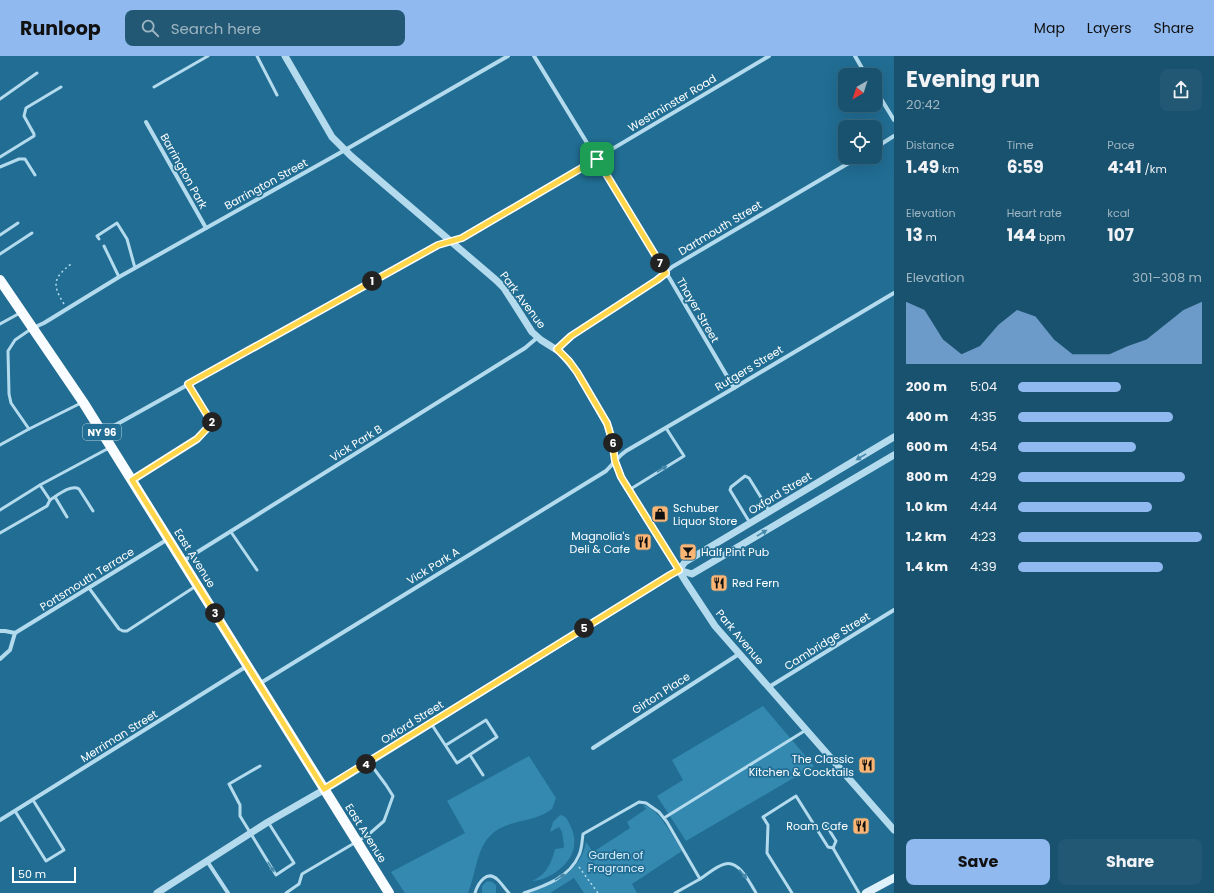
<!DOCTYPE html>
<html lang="en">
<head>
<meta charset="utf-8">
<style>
	:root { --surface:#19526e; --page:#225873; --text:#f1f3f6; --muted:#9fb6c2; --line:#376981; --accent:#90b9f0 }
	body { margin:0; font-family:Poppins,sans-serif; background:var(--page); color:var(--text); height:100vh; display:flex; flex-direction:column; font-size:15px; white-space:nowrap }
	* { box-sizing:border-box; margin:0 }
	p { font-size:13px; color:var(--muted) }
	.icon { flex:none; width:22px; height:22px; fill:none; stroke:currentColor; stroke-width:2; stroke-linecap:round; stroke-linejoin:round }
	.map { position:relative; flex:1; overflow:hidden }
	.sheet { display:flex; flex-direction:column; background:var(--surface); width:320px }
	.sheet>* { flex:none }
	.needle { width:26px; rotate:219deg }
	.controls { position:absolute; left:838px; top:12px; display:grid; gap:8px }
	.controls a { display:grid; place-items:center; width:44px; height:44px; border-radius:8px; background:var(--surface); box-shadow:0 4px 16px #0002,0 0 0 1px var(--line); font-size:20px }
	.scale { position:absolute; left:12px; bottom:10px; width:64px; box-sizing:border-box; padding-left:4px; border:2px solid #fff; border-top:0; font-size:11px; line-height:14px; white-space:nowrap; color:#fff; -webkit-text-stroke:3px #216d93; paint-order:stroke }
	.pin { position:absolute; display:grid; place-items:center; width:34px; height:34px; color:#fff; margin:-17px; border-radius:8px; box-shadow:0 2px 6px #0006 }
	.km { position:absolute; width:20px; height:20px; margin:-10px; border-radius:50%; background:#222; color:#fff; font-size:11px; line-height:20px; text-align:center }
	.round { display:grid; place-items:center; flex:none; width:42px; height:42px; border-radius:8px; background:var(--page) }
	.summary { display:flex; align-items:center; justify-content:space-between; height:68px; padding:0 12px }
	h1 { font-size:22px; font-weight:700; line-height:30px }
	.figures { display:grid; grid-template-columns:repeat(3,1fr); gap:6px; height:68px; padding:4px 12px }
	.figures div { display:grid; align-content:center }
	.figures b { font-size:17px; font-weight:700 }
	.figures small { font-size:11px; font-weight:400 }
	.figures p { font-size:11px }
	.chart { height:112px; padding:8px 12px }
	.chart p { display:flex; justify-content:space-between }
	.chart svg { width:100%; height:72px; margin-top:4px; fill:var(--accent); opacity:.7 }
	.primary-button { display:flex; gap:8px; margin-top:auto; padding:8px 12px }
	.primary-button a { flex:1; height:46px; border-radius:8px; background:var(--accent); color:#111; font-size:16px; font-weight:700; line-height:46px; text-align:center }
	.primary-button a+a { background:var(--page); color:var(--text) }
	ul { padding:0 12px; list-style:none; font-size:13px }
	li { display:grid; grid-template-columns:64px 48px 1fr; align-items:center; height:30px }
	li i { height:10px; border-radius:5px; background:var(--accent) }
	header { display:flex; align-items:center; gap:24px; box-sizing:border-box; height:56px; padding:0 20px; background:var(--accent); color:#111 }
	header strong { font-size:19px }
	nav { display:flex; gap:22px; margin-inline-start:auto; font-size:14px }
	.search { width:280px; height:36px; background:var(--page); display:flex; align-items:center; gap:10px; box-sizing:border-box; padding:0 14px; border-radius:8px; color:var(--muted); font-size:15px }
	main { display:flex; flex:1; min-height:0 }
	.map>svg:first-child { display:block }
	.green { fill:#3489b0 }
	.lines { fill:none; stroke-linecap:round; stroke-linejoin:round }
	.path { stroke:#b3dbed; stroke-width:1.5; stroke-dasharray:2 3; stroke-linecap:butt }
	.service { stroke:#b3dbed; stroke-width:3 }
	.minor { stroke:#b3dbed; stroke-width:4 }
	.tertiary { stroke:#b3dbed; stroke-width:7 }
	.secondary { stroke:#dff1fa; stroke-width:8 }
	.primary { stroke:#fafdff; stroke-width:10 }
	.oneway { fill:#4688aa }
	.route-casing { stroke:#fff; stroke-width:8 }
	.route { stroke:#ffd54a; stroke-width:5 }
	.labels { text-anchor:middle; stroke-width:3.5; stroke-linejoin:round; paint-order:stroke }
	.shield { fill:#216d93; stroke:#bcd3df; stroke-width:1 }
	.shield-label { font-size:10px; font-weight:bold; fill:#fff }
	.street-label { font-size:11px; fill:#fff; stroke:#216d93 }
	.poi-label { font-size:11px; fill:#fff; stroke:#216d93; text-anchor:start }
	.park-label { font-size:11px; fill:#d9effa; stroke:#216d93 }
</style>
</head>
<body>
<header>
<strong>Runloop</strong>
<div class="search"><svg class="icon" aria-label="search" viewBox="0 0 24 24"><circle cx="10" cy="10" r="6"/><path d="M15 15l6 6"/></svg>Search here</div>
<nav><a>Map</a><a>Layers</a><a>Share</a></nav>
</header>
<main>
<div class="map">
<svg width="894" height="837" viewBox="0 0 894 837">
	<rect width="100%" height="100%" fill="#216d93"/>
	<!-- green -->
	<g class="green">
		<path d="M763,650L814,710L686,785L657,740L683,724L672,704Z"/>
		<path d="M529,700L556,742L552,753C540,762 528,763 514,767C475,777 480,806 468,837H405L391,816L465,777L447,745Z"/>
		<path d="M643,749C659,752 673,781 682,795L632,828L637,837H584L574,822L550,837H528C554,829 581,815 586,786L593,796L630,772L627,766L646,753Z"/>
		<path d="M560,759C566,760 567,763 569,767C581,788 572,806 553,818C546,822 539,825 532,825C547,818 551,808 555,793L563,792L564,790L562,776L559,771L550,776L553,766Z"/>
		<path d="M487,825L492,826L496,829V837H482V830Z"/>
	</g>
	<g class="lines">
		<!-- path -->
		<g class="path">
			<path d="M64,248C52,229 53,222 71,208"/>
			<path d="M579,811L598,837"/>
		</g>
		<!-- service -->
		<g class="service">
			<path d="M257,0L277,39"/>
			<path d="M154,31L208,0"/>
			<path d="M0,43L37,17"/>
			<path d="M0,101L34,80V78L24,60L26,52L61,31"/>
			<path d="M0,111L19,103H25L35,119"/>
			<path d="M0,179L18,167"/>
			<path d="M99,183L97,180L117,167L127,183L135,212"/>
			<path d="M104,190L119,221"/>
			<path d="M0,198L32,177"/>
			<path d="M0,268L20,257"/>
			<path d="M31,273L15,284L8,295L9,338L11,347L29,373L81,347"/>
			<path d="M0,389L29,373"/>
			<path d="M134,424L197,383L212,367L188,328"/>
			<path d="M40,429L109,392"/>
			<path d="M629,434L684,400L666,372"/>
			<path d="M55,441L67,461"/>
			<path d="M50,444C58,439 71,428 79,433L93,455"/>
			<path d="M0,454L40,429L50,444L47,450L0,477"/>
			<path d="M750,467L730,434L731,431L745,420L749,422L770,456"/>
			<path d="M231,476L257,514"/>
			<path d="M89,532L119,573L123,575H127L196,530"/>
			<path d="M432,669L457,707L497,681L486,664L446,689"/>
			<path d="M470,699L483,719"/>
			<path d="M260,710L229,728L240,749V760L276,819L294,807L268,766"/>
			<path d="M15,755L46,805L64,794L33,744"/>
			<path d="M664,762L806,674"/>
			<path d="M826,769L836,785L833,792L859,837"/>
			<path d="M700,823C708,818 716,810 725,808C739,804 750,827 756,837"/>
			<path d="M286,837L299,828L302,818L368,779L384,765L393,740L386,729L369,706"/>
			<path d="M475,837C478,827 487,813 498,824C502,828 505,833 509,837"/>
			<path d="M524,837C545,830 570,821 579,799C582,793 582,785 583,778L639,746L646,747L659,756L667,766L700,823L675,837"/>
			<path d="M792,837L767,797L768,769L763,761L796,740L828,791L833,792"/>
		</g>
		<!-- minor -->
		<g class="minor">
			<path d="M534,0L670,223L734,332"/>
			<path d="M855,0L866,19"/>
			<path d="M875,33L894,64"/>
			<path d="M146,66L206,172"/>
			<path d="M875,92L894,80"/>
			<path d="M33,272L44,267L119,221L345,94L508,0"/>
			<path d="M557,293L571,280L657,224L672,211L859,101"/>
			<path d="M103,376L438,189L462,182L769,0"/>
			<path d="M183,505L525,292L538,281"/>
			<path d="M0,575H5L15,577L168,483"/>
			<path d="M0,603L10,594L15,577"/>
			<path d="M259,628L606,415L621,399L626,395L734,332L894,237"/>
			<path d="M769,631L894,554"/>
			<path d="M593,692L739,598"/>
			<path d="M0,764L247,610"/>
			<path d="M207,805L228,837"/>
		</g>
		<!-- tertiary -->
		<g class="tertiary">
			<path d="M285,0L332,81L351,100L496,224L504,232L532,276L541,284L560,296L577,316L609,372L614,393L615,405L623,425L686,526L715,570L894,774"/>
			<path d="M679,514L692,518L894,399"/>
			<path d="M157,837L268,766L334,728L670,519L679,514L685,506L894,381"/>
		</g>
		<!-- secondary -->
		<path class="secondary" d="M866,837L894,822"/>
		<!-- primary -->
		<path class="primary" d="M0,224L83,346L389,837"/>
	</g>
	<!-- one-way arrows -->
	<defs><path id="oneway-solid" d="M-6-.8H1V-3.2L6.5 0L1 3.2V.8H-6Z"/></defs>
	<g class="oneway">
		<use href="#oneway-solid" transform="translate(861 401) rotate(149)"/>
		<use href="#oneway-solid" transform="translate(662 413) rotate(-31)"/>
		<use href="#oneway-solid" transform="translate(762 477) rotate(-31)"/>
		<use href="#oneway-solid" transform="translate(271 811) rotate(57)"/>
		<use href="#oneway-solid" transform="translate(743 818) rotate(49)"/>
		<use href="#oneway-solid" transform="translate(560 821) rotate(-30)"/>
	</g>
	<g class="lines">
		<defs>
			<path id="route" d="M597,103L666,217L657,224L571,280L557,293L569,305L577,316L607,367L612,384L615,405L621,421L679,514L670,519L324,733L132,424L197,383L212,367L188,328L438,189L462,182Z"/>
		</defs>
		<!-- route casing -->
		<use href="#route" class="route-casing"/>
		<!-- route -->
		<use href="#route" class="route"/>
	</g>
	<!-- icons -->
	<defs>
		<symbol id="shop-square" viewBox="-11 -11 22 22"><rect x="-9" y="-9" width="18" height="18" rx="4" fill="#fab574" stroke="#216d93"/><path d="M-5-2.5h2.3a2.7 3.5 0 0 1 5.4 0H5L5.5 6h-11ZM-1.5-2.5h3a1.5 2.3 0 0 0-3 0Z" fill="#111"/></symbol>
		<symbol id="restaurant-square" viewBox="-11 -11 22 22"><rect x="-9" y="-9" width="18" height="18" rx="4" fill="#fab574" stroke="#216d93"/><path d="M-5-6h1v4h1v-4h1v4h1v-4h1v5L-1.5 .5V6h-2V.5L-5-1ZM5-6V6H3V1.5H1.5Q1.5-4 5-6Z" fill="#111"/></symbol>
		<symbol id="bar-square" viewBox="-11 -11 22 22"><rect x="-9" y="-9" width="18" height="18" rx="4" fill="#fab574" stroke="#216d93"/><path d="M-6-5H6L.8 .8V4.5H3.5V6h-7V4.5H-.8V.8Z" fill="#111"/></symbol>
	</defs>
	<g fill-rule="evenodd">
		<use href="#shop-square" x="650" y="448" width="20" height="20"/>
		<use href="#restaurant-square" x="633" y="476" width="20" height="20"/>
		<use href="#bar-square" x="678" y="486" width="20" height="20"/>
		<use href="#restaurant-square" x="709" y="517" width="20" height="20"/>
		<use href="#restaurant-square" x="857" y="699" width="20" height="20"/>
		<use href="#restaurant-square" x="851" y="760" width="20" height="20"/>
	</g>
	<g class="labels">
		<!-- shield labels -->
		<rect class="shield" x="83" y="368" width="38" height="16" rx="3"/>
		<g class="shield-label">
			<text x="102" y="380">NY 96</text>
		</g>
		<!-- street labels -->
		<g class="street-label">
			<text transform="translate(672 47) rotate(-31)" y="4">Westminster Road</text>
			<text transform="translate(184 115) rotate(61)" y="4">Barrington Park</text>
			<text transform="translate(266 128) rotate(-29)" y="4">Barrington Street</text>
			<text transform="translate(720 172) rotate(-31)" y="4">Dartmouth Street</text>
			<text transform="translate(523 244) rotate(53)" y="4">Park Avenue</text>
			<text transform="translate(698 254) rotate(60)" y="4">Thayer Street</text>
			<text transform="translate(749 312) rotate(-31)" y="4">Rutgers Street</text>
			<text transform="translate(356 387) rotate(-32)" y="4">Vick Park B</text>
			<text transform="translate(780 437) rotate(-31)" y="4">Oxford Street</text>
			<text transform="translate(195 502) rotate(58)" y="4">East Avenue</text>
			<text transform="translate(433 510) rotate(-32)" y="4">Vick Park A</text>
			<text transform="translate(87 523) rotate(-32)" y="4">Portsmouth Terrace</text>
			<text transform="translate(740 581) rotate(50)" y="4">Park Avenue</text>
			<text transform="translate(827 585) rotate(-32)" y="4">Cambridge Street</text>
			<text transform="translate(661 637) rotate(-33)" y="4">Girton Place</text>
			<text transform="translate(412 666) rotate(-32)" y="4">Oxford Street</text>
			<text transform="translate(119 680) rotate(-32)" y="4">Merriman Street</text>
			<text transform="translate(366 777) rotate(58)" y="4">East Avenue</text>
		</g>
		<!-- poi labels -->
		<g class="poi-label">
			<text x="673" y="456">Schuber<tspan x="673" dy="13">Liquor Store</tspan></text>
			<text x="630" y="484" text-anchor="end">Magnolia's<tspan x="630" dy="13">Deli &amp; Cafe</tspan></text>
			<text x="701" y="500">Half Pint Pub</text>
			<text x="732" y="531">Red Fern</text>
			<text x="854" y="707" text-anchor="end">The Classic<tspan x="854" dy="13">Kitchen &amp; Cocktails</tspan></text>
			<text x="848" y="774" text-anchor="end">Roam Cafe</text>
		</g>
		<!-- park labels -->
		<g class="park-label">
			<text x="616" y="803">Garden of<tspan x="616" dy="13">Fragrance</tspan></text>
		</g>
	</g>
</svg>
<div class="controls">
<a><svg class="needle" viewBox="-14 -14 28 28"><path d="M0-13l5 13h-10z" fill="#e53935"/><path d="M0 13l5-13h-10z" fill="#9fb6c2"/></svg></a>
<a><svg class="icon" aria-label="locate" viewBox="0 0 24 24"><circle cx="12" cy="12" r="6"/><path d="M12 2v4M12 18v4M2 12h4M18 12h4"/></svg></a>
</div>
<div class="scale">50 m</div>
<div class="pin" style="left:597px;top:103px;background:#1e9e55"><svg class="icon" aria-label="arrive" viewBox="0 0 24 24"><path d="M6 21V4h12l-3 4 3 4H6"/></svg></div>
<b class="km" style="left:372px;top:225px">1</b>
<b class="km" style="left:212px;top:366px">2</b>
<b class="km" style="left:215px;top:557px">3</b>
<b class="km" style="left:366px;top:708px">4</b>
<b class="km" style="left:584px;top:572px">5</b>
<b class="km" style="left:613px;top:387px">6</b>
<b class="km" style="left:660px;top:207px">7</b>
</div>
<section class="sheet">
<div class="summary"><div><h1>Evening run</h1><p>20:42</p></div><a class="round"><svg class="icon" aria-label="share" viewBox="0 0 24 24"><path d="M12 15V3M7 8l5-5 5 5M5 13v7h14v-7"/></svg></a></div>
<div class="figures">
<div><p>Distance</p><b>1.49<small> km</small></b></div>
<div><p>Time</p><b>6:59</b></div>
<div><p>Pace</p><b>4:41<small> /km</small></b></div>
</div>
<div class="figures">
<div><p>Elevation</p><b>13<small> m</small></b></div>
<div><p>Heart rate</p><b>144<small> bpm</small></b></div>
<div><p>kcal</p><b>107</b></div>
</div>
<div class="chart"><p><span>Elevation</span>301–308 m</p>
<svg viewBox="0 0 160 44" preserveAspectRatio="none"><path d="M0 44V6L10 11L20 29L30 38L40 33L50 20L60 11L70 15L80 29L90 38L100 38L110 38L120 33L130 29L140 20L150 11L160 6V44z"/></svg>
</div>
<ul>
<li><b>200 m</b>5:04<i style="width:56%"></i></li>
<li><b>400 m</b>4:35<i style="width:84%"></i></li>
<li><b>600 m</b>4:54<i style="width:64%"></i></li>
<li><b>800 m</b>4:29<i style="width:91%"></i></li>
<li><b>1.0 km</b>4:44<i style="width:73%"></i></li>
<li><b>1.2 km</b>4:23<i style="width:100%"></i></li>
<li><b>1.4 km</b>4:39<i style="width:79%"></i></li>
</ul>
<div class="primary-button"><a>Save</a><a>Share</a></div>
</section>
</main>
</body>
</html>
